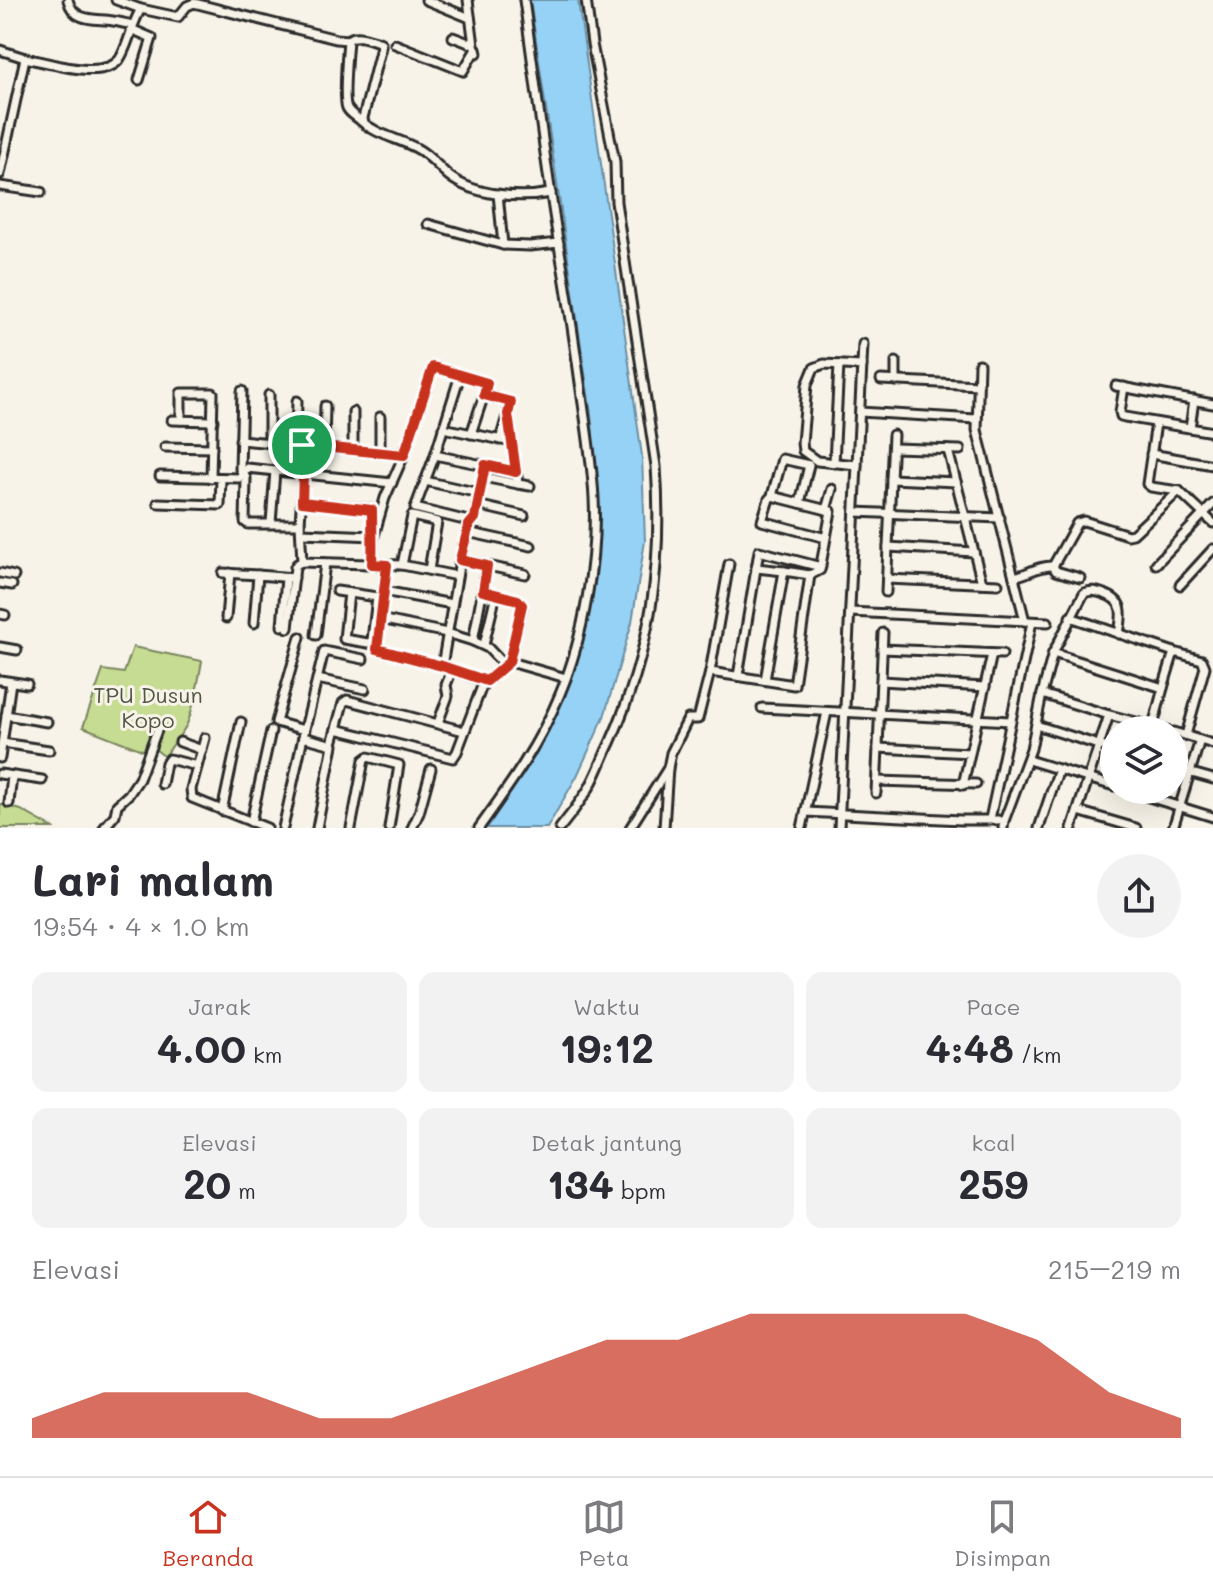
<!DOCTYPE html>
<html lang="id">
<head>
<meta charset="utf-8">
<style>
	:root { --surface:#fff; --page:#f2f2f3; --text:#2b2b33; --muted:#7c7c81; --line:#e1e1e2; --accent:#c8321e }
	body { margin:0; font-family:Mali,sans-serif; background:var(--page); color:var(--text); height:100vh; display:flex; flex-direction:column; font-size:30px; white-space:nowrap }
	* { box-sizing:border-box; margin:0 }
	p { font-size:26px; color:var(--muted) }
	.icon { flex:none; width:44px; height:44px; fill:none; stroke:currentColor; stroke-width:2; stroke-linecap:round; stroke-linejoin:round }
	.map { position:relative; height:828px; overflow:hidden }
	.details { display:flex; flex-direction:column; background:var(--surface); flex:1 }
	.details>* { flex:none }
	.buttons { position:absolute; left:1100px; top:716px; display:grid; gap:16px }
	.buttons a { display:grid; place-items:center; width:88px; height:88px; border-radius:50%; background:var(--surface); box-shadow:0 8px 32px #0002; font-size:40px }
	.pin { position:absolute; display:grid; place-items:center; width:68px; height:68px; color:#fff; margin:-34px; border:4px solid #fff; border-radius:50%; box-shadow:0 2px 8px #0007 }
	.round { display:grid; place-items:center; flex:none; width:84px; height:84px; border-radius:42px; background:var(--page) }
	.headline { display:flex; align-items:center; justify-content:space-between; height:136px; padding:0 32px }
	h1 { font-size:44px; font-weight:800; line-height:60px }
	.metrics { display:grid; grid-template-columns:repeat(3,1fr); gap:12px; height:136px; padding:8px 32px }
	.metrics div { display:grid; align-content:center; border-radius:16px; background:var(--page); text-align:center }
	.metrics b { font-size:40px; font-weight:800 }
	.metrics small { font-size:22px; font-weight:400 }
	.metrics p { font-size:22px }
	.chart { height:224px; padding:16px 32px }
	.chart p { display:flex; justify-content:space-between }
	.chart svg { width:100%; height:144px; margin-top:8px; fill:var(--accent); opacity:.7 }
	.tab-bar { display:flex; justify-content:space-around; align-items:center; height:112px; border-top:2px solid var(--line); background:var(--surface); font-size:22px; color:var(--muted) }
	.tab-bar a { display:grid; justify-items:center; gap:4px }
	.tab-bar .current { color:var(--accent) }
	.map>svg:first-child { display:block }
	.green { fill:#c6dc92; stroke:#78845e; stroke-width:2 }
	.water { fill:#95d2f6; stroke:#6b8fa5; stroke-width:2 }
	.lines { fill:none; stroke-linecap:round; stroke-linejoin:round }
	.minor-casing { stroke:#2b2b2b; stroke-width:13 }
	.minor { stroke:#f7f3e8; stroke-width:7 }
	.route-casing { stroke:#fff; stroke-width:16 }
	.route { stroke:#c8321e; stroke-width:10 }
	.labels { text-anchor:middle; stroke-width:6; stroke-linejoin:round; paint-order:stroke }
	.park-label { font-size:22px; fill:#525745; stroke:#f7f3e8 }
</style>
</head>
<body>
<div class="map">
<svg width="1213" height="828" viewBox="0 0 1213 828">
	<rect width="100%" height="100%" fill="#f7f3e8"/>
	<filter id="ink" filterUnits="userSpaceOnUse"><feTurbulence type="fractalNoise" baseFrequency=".0125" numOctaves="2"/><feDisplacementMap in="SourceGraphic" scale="16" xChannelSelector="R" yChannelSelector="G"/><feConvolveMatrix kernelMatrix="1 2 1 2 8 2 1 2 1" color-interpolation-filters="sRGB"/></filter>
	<g filter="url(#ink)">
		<!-- green -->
		<g class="green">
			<path d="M133,647L202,661C198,682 195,705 187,724C182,734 171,746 165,757L155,749L152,754L83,727L103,670L124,673Z"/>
			<path d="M0,804L21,810L53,828H0Z"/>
		</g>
		<!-- water -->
		<path class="water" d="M530,0H578L642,456L645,541L632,622L604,717L577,776L547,828H487L537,753L568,687L595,584L600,516L591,414Z"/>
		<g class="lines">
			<defs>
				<g id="minor">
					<path d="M68,0C74,23 95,18 113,21C120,22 127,24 133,25"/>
					<path d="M116,0L141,9"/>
					<path d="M426,0L470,18"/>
					<path d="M468,0L474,45L477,53"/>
					<path d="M131,29L152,38L139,80"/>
					<path d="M453,37L474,45"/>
					<path d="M348,40C347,52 343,101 347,108C350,114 357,117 361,121C377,135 397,138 416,148C430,155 437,166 449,176C474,196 520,199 551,193"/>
					<path d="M395,44L463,71L476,49"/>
					<path d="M0,50L25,58"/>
					<path d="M0,174L25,58C47,62 100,80 118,61C127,51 132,22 141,9L178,17L187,6L194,3L336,39L348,40C356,33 369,39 379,42L381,43V47L363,118L364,123"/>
					<path d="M0,186L41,192"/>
					<path d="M498,194L503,245"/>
					<path d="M428,224L503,245L530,246L559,243"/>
					<path d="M979,364L977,430L1025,621"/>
					<path d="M460,375L435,455L415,508L464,520L469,525"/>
					<path d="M881,380L978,385"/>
					<path d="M896,381V362"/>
					<path d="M1116,386L1213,404"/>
					<path d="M1124,387L1120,412L1121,416L1125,417L1213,432"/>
					<path d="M242,391L240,469L246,478L245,522L248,524H300"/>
					<path d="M860,412L976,419"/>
					<path d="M172,420L213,421"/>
					<path d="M181,420V393H213L211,478"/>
					<path d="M1156,423L1147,484L1151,487L1179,491L1213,523"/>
					<path d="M443,428L512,442"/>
					<path d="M1190,428L1194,400"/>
					<path d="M471,434L484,395"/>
					<path d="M240,440L404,455"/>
					<path d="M500,440L507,416"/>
					<path d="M269,442V395"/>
					<path d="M296,445L297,401"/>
					<path d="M165,447L212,448"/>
					<path d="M324,448L325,406"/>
					<path d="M893,448L960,450"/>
					<path d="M353,450V412"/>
					<path d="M948,450L982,583"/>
					<path d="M380,453V417"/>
					<path d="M1151,454L1213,465"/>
					<path d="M435,455L516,472"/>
					<path d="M834,463L839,365"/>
					<path d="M857,465L817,461L803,451L802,443L807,385L814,368L824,364L862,366"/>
					<path d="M299,473L302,445"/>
					<path d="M303,474L300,524L302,562L402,565L457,576"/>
					<path d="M160,476L239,478L247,468L392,483"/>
					<path d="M483,477L518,484"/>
					<path d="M891,479L956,482"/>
					<path d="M425,481L479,493L475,518L469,525L460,560L442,666"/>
					<path d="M772,496L782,459L809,465L800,503"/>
					<path d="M302,502L371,509C374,525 373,547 372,564"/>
					<path d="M158,503L220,505L221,478"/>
					<path d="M477,505L524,516"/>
					<path d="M826,510L832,489"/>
					<path d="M855,512L1000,518"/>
					<path d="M271,523L275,471"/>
					<path d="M467,532L531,546"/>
					<path d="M302,533L374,536L385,498L404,455L433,367L487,383L484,395L511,402L508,414L518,484L530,486"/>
					<path d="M888,547L974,552"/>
					<path d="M460,560L525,574"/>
					<path d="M1156,564L1213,504"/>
					<path d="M402,565L412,516L437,522L429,570"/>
					<path d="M487,566L473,641L488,648L504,665"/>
					<path d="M756,568L784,571"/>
					<path d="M0,573L14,576"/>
					<path d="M223,573L258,575"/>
					<path d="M1014,577C1031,573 1036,566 1053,566"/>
					<path d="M1080,578L1056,571L1053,566L1077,523L1084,521L1128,535L1133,534L1179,491"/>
					<path d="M887,579L998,584"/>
					<path d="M0,583L12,585"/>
					<path d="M1180,585L1213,549"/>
					<path d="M337,591L377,597L372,640L379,650L442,666L484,681C495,679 499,665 510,662L566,678"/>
					<path d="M384,591L452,604"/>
					<path d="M483,591L518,600L521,603L522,608L509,662"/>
					<path d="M886,592L893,435"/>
					<path d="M349,593L344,639L374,644"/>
					<path d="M850,612L1048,622"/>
					<path d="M0,614L5,615"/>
					<path d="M226,618L230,573"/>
					<path d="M380,619L447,633L473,641"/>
					<path d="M254,623L258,575L294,578"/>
					<path d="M282,626L286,578"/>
					<path d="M288,628L295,567L297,564L302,562"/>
					<path d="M316,635L325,563"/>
					<path d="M300,637L276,722L304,730"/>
					<path d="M377,637L387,565"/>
					<path d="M484,645L496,594"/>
					<path d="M0,647L17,650"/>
					<path d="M882,649L1002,654"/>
					<path d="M1174,652L1202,660L1205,667L1186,735"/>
					<path d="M1053,653L1163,688L1174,652L1070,617"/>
					<path d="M710,672L794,685L810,575L820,570L831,511L772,496L769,499L762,521L826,538"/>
					<path d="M738,676L759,551L821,567"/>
					<path d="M317,679L365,689"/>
					<path d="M0,680L27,684"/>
					<path d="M765,680L784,571L810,575"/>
					<path d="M881,681L985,687"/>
					<path d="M1042,694L1109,715L1167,730"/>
					<path d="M762,708L1011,721"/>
					<path d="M6,715L47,722"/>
					<path d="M438,723L448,696L446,685L452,670"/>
					<path d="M1036,725L1114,750"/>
					<path d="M1153,726L1163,688"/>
					<path d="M336,729L453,758L457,752L484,681"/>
					<path d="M1174,732L1213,744"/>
					<path d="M303,737L324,651L363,659"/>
					<path d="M205,738L191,789L192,798L267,828"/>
					<path d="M333,740L343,703L347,700L464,731"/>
					<path d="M180,742L202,750"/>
					<path d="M2,743L49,750"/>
					<path d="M878,748L970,753"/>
					<path d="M0,758L11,682"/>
					<path d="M1028,760L1114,786"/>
					<path d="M668,768L671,753L688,719H698L710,672L729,564"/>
					<path d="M1174,768L1213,779"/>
					<path d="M0,774L42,780"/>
					<path d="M877,781L976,784"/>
					<path d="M162,784L166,763L169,759L197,766"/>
					<path d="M963,785L992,654"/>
					<path d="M1126,790L1213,817"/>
					<path d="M876,793L883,633"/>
					<path d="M9,803L12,776"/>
					<path d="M222,811L241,722"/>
					<path d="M1078,811L1136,828"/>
					<path d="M806,812L961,820H998"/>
					<path d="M990,819L1032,622"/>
					<path d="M251,822L271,731"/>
					<path d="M104,828L115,815L117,805L129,794L139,779L159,725"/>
					<path d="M283,828L303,737L333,745L317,828"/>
					<path d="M351,828L364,760L368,757L399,765L389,828"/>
					<path d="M412,828L419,813L431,769"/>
					<path d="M479,828C510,785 540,743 560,694C584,637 597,559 594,498C592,462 586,425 581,390C574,339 567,290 558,240C545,160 535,80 524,0"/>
					<path d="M560,828C569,817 578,805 586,793C596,778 602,759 610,743C651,652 663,565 656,466L616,202L615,162L592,44L586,0"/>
					<path d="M630,828L668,768L664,828"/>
					<path d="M802,828L827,712"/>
					<path d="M839,828L863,344"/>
					<path d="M1003,828L1004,821L1031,749L1042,694L1053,653L1084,593C1091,590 1096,591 1104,594C1126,601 1122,615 1119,634"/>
					<path d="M1039,828L1059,769"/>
					<path d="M1072,828L1109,715"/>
					<path d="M1173,828L1200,740"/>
				</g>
			</defs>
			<!-- minor casing -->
			<use href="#minor" class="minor-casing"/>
			<!-- minor -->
			<use href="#minor" class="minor"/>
		</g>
	</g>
	<g class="lines" filter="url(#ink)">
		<defs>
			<path id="route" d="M433,367L487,383L484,395L511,402L508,414L516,472L485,465L475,518L469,525L460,560L487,566L483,591L518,600L522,605L509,662L487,681L442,666L377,649L387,565L372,564C373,546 372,529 372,510L302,502L303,474L299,473L302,445L404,455Z"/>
		</defs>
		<!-- route casing -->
		<use href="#route" class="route-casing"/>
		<!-- route -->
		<use href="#route" class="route"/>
	</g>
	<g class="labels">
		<!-- park labels -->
		<g class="park-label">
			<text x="148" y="703">TPU Dusun<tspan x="148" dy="25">Kopo</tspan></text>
		</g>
	</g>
</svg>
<div class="buttons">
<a><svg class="icon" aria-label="layers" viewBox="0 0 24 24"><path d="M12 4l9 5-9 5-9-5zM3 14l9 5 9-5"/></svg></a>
</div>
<div class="pin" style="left:302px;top:445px;background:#1e9e55"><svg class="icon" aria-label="arrive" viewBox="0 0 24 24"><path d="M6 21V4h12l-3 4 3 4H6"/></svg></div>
</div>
<section class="details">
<div class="headline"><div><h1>Lari malam</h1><p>19:54 · 4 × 1.0 km</p></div><a class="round"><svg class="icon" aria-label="share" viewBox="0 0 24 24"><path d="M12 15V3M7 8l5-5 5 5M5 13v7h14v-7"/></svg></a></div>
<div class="metrics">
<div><p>Jarak</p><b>4.00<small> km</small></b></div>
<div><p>Waktu</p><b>19:12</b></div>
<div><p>Pace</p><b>4:48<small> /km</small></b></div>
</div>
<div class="metrics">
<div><p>Elevasi</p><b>20<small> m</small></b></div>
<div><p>Detak jantung</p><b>134<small> bpm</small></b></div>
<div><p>kcal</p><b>259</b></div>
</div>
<div class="chart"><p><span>Elevasi</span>215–219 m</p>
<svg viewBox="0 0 160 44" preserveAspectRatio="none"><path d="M0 44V38L10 30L20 30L30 30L40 38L50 38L60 30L70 22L80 14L90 14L100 6L110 6L120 6L130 6L140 14L150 30L160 38V44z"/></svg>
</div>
</section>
<nav class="tab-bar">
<a class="current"><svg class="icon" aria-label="home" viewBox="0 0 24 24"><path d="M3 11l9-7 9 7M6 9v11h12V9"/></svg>Beranda</a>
<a><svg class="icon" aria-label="map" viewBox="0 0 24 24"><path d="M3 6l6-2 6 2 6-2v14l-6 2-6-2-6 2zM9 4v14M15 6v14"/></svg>Peta</a>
<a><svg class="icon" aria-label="saved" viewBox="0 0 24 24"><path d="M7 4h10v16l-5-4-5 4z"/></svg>Disimpan</a>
</nav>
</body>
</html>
